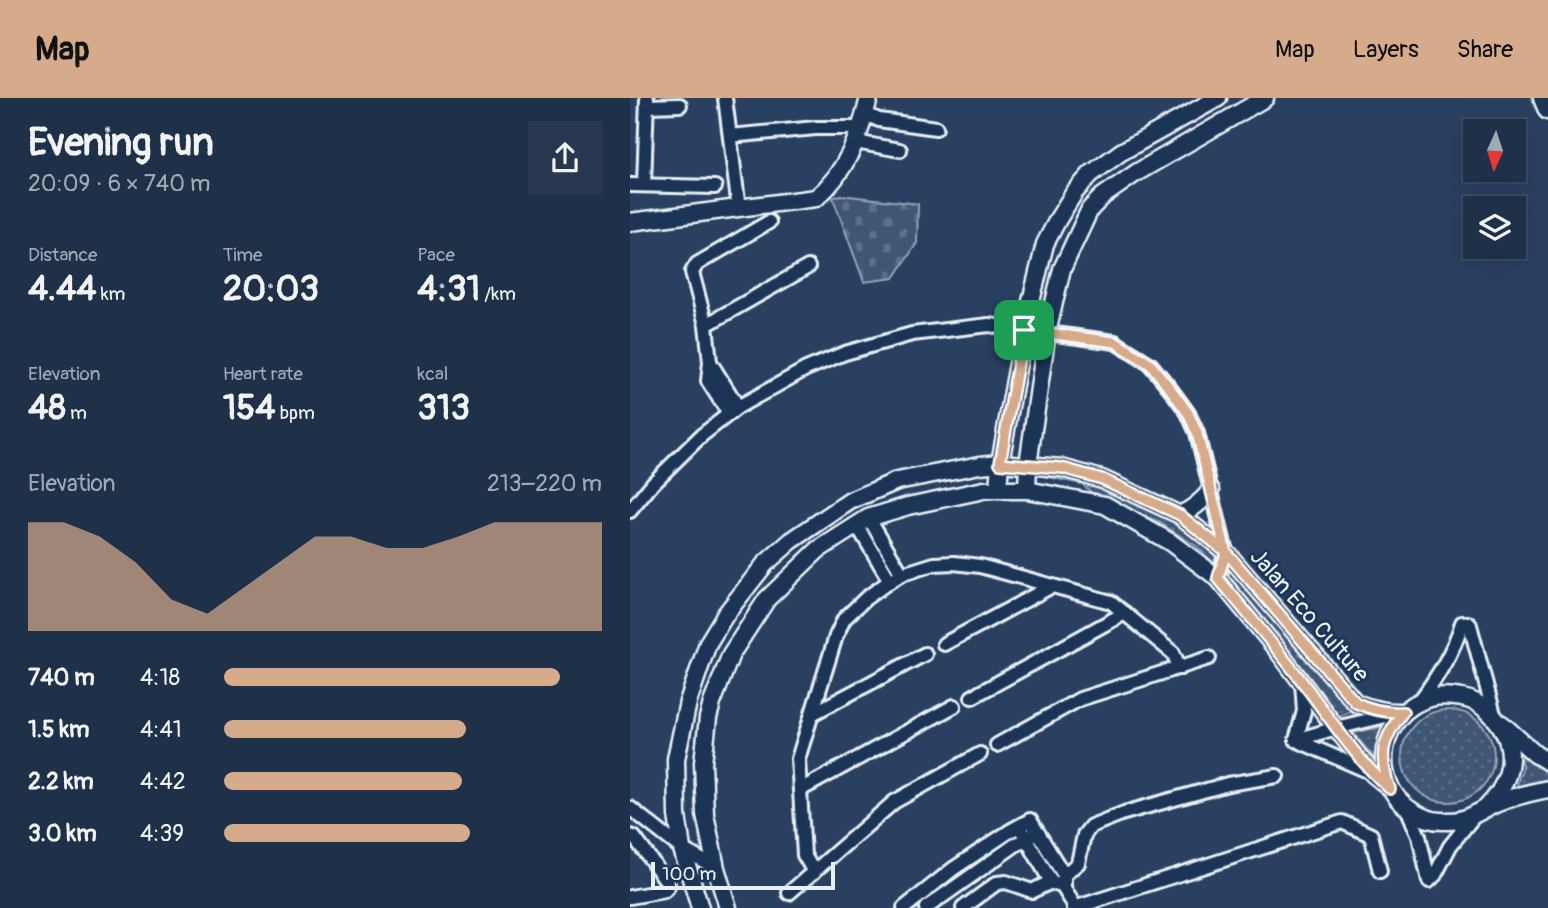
<!DOCTYPE html>
<html lang="en">
<head>
<meta charset="utf-8">
<style>
	:root { --surface:#1f3049; --page:#273850; --text:#f1f3f6; --muted:#a1a9b4; --line:#3c4b61; --accent:#d6ab8b }
	body { margin:0; font-family:Pangolin,sans-serif; background:var(--page); color:var(--text); height:100vh; display:flex; flex-direction:column; font-size:26px; white-space:nowrap }
	* { box-sizing:border-box; margin:0 }
	p { font-size:23px; color:var(--muted) }
	.icon { flex:none; width:38px; height:38px; fill:none; stroke:currentColor; stroke-width:2; stroke-linecap:round; stroke-linejoin:round }
	.map { position:relative; flex:1; overflow:hidden }
	.panel { display:flex; flex-direction:column; background:var(--surface); width:630px }
	.panel>* { flex:none }
	.needle { width:46px; rotate:183deg }
	.fabs { position:absolute; left:833px; top:21px; display:grid; gap:14px }
	.fabs a { display:grid; place-items:center; width:63px; height:63px; border-radius:0px; background:var(--surface); box-shadow:0 7px 28px #0002,0 0 0 2px var(--line); font-size:35px }
	.scale { position:absolute; left:21px; bottom:18px; width:184px; box-sizing:border-box; padding-left:7px; border:4px solid #e8f1f8; border-top:0; font-size:19px; line-height:24px; white-space:nowrap; color:#e8f1f8; -webkit-text-stroke:5px #1d3557; paint-order:stroke }
	.pin { position:absolute; display:grid; place-items:center; width:60px; height:60px; color:#fff; margin:-30px; border-radius:14px; box-shadow:0 4px 10px #0006 }
	.round { display:grid; place-items:center; flex:none; width:74px; height:74px; border-radius:0px; background:var(--page) }
	.headline { display:flex; align-items:center; justify-content:space-between; height:119px; padding:0 28px }
	h1 { font-size:38px; font-weight:700; line-height:52px }
	.figures { display:grid; grid-template-columns:repeat(3,1fr); gap:10px; height:119px; padding:7px 28px }
	.figures div { display:grid; align-content:center }
	.figures b { font-size:35px; font-weight:700 }
	.figures small { font-size:19px; font-weight:400 }
	.figures p { font-size:19px }
	.chart { height:196px; padding:14px 28px }
	.chart p { display:flex; justify-content:space-between }
	.chart svg { width:100%; height:126px; margin-top:7px; fill:var(--accent); opacity:.7 }
	ul { padding:0 28px; list-style:none; font-size:23px }
	li { display:grid; grid-template-columns:112px 84px 1fr; align-items:center; height:52px }
	li i { height:18px; border-radius:9px; background:var(--accent) }
	header { display:flex; align-items:center; gap:42px; box-sizing:border-box; height:98px; padding:0 35px; background:var(--accent); color:#111 }
	header strong { font-size:33px }
	nav { display:flex; gap:38px; margin-inline-start:auto; font-size:24px }
	main { display:flex; flex:1; min-height:0 }
	.map>svg:first-child { display:block }
	.grass { fill:url(#grass-dots); stroke:#94a4b6; stroke-width:2 }
	.cemetery { fill:url(#cemetery-stones); stroke:#94a4b6; stroke-width:2 }
	.lines { fill:none; stroke-linecap:round; stroke-linejoin:round }
	.minor-casing { stroke:#e8f1f8; stroke-width:18 }
	.tertiary-casing { stroke:#e8f1f8; stroke-width:21 }
	.secondary-casing { stroke:#e8f1f8; stroke-width:23 }
	.minor { stroke:#1d3557; stroke-width:12 }
	.tertiary { stroke:#1d3557; stroke-width:16 }
	.secondary { stroke:#1d3557; stroke-width:18 }
	.route-casing { stroke:#fff; stroke-width:14 }
	.route { stroke:#d6ab8b; stroke-width:9 }
	.labels { text-anchor:middle; stroke-width:6; stroke-linejoin:round; paint-order:stroke }
	.street-label { font-size:23px; fill:#e8f1f8; stroke:#1d3557 }
</style>
</head>
<body>
<header>
<strong>Map</strong>
<nav><a>Map</a><a>Layers</a><a>Share</a></nav>
</header>
<main>
<section class="panel">
<div class="headline"><div><h1>Evening run</h1><p>20:09 · 6 × 740 m</p></div><a class="round"><svg class="icon" aria-label="share" viewBox="0 0 24 24"><path d="M12 15V3M7 8l5-5 5 5M5 13v7h14v-7"/></svg></a></div>
<div class="figures">
<div><p>Distance</p><b>4.44<small> km</small></b></div>
<div><p>Time</p><b>20:03</b></div>
<div><p>Pace</p><b>4:31<small> /km</small></b></div>
</div>
<div class="figures">
<div><p>Elevation</p><b>48<small> m</small></b></div>
<div><p>Heart rate</p><b>154<small> bpm</small></b></div>
<div><p>kcal</p><b>313</b></div>
</div>
<div class="chart"><p><span>Elevation</span>213–220 m</p>
<svg viewBox="0 0 160 44" preserveAspectRatio="none"><path d="M0 44V6L10 6L20 11L30 20L40 33L50 38L60 29L70 20L80 11L90 11L100 15L110 15L120 11L130 6L140 6L150 6L160 6V44z"/></svg>
</div>
<ul>
<li><b>740 m</b>4:18<i style="width:89%"></i></li>
<li><b>1.5 km</b>4:41<i style="width:64%"></i></li>
<li><b>2.2 km</b>4:42<i style="width:63%"></i></li>
<li><b>3.0 km</b>4:39<i style="width:65%"></i></li>
</ul>
</section>
<div class="map">
<svg width="918" height="810" viewBox="0 0 918 810">
	<defs>
		<pattern id="grass-dots" width="8" height="8" patternUnits="userSpaceOnUse" patternTransform="scale(1.75)"><rect width="8" height="8" fill="#415774"/><path d="M2 2h.1M6 6h.1" fill="none" stroke="#5c7089" stroke-width="1.8" stroke-linecap="round"/></pattern>
		<pattern id="cemetery-stones" width="16" height="16" patternUnits="userSpaceOnUse" patternTransform="scale(1.75)"><rect width="16" height="16" fill="#415774"/><path d="M2 7V4a2 2 0 0 1 4 0v3zM10 15v-3a2 2 0 0 1 4 0v3z" fill="#5c7089"/></pattern>
	</defs>
	<rect width="100%" height="100%" fill="#294061"/>
	<filter id="ink" filterUnits="userSpaceOnUse"><feTurbulence type="fractalNoise" baseFrequency=".0143" numOctaves="2"/><feDisplacementMap in="SourceGraphic" scale="14" xChannelSelector="R" yChannelSelector="G"/><feConvolveMatrix kernelMatrix="1 2 1 2 8 2 1 2 1" color-interpolation-filters="sRGB"/></filter>
	<g filter="url(#ink)">
		<!-- grass -->
		<g class="grass">
			<path d="M413,371L452,380L536,415L584,451L587,464L584,465L566,448L530,425L462,395L452,386L414,378L412,376Z"/>
			<path d="M601,471L608,473L721,613L711,618L708,617L599,480V476Z"/>
			<circle cx="818" cy="658" r="46"/>
			<path d="M756,628L747,663L723,635Z"/>
			<path d="M892,657H897L918,671V682L890,691L887,690C886,682 891,678 892,671C893,665 889,663 892,657Z"/>
		</g>
		<!-- cemetery -->
		<path class="cemetery" d="M210,97L288,106L287,145L264,180L234,184L203,100Z"/>
		<g class="lines">
			<defs>
				<g id="minor">
					<path d="M95,0L109,111"/>
					<path d="M17,8L50,7"/>
					<path d="M235,16L249,22L306,30"/>
					<path d="M100,38L186,30H230"/>
					<path d="M225,44L270,52"/>
					<path d="M0,87L85,89"/>
					<path d="M14,87L17,0"/>
					<path d="M76,227L178,169"/>
					<path d="M80,264L108,309"/>
					<path d="M99,316L78,283L80,264L76,227L62,174L67,166L139,124"/>
					<path d="M0,413L23,385L72,337L108,309L176,271L215,255L282,236L359,227L485,244L520,266L539,289L558,315L567,335L596,454L588,480"/>
					<path d="M239,420L272,476"/>
					<path d="M227,427L260,483"/>
					<path d="M314,546L422,488"/>
					<path d="M342,599L495,515"/>
					<path d="M789,604C807,579 823,555 832,525H838L840,527L865,620"/>
					<path d="M182,616L295,556"/>
					<path d="M666,642L706,630L764,616"/>
					<path d="M666,642L740,674"/>
					<path d="M666,642L674,613L672,584"/>
					<path d="M367,647L450,601L579,560"/>
					<path d="M170,692L324,608"/>
					<path d="M0,710L52,751L86,770"/>
					<path d="M777,710L789,738L799,783L805,777L820,748L844,718"/>
					<path d="M392,733L421,784L428,787"/>
					<path d="M0,738L4,739L38,785V789L34,793L0,799"/>
					<path d="M184,774L174,757L168,661L206,538L214,521L236,500L260,483L272,476L304,466L324,465L350,468L481,504L543,555L550,570"/>
					<path d="M434,777L448,765L454,737L461,728L494,715L598,686L647,678"/>
					<path d="M159,795L264,704L350,656"/>
					<path d="M274,810L323,771L380,733L400,722L434,777V791L446,810"/>
					<path d="M296,810L388,745L408,735"/>
					<path d="M333,810L367,785L376,784L402,793L421,784"/>
					<path d="M444,810L712,724L741,737L750,773"/>
				</g>
				<g id="tertiary">
					<path d="M0,124L186,100C216,75 230,37 239,0"/>
					<path d="M368,391L370,365L394,232L415,146L428,121L444,95L461,76L491,54L588,0"/>
					<path d="M397,392L398,367L417,234L432,171L460,111L473,98L506,75L635,0"/>
					<path d="M550,417C563,411 572,404 581,392"/>
					<path d="M872,626L905,656L918,664"/>
					<path d="M857,709C876,690 887,663 875,636C867,619 851,603 832,600C821,598 811,597 800,600C749,613 737,685 782,713C791,719 801,723 812,723C833,724 839,719 857,710C875,700 898,695 918,691"/>
					<path d="M70,810L52,751L47,717L46,661L58,604L78,545L95,517L135,466L161,443L220,403L267,383L350,367L370,365L432,370L472,381L550,417L596,454L726,605C742,611 756,615 773,614"/>
					<path d="M98,810L86,770L75,716L73,665L78,620L82,605L101,556L137,501L188,452L238,420L278,408L354,392H397L475,407L540,444L588,480L645,549L706,630L743,676L760,690"/>
				</g>
				<path id="secondary" d="M913,0L918,12"/>
			</defs>
			<!-- minor casing -->
			<use href="#minor" class="minor-casing"/>
			<!-- tertiary casing -->
			<use href="#tertiary" class="tertiary-casing"/>
			<!-- secondary casing -->
			<use href="#secondary" class="secondary-casing"/>
			<!-- minor -->
			<use href="#minor" class="minor"/>
			<!-- tertiary -->
			<use href="#tertiary" class="tertiary"/>
			<!-- secondary -->
			<use href="#secondary" class="secondary"/>
		</g>
	</g>
	<g class="lines" filter="url(#ink)">
		<defs>
			<path id="route" d="M394,232L485,244L520,266L539,289L558,315L567,335L581,392L596,454L588,480C616,514 644,547 671,582C699,619 725,660 760,691C748,657 752,642 773,614C756,615 742,612 726,605L596,454L550,417L472,381L432,370L370,365L394,232"/>
		</defs>
		<!-- route casing -->
		<use href="#route" class="route-casing"/>
		<!-- route -->
		<use href="#route" class="route"/>
	</g>
	<g class="labels">
		<!-- street labels -->
		<g class="street-label">
			<text transform="translate(680 517) rotate(49)" y="8">Jalan Eco Culture</text>
		</g>
	</g>
</svg>
<div class="fabs">
<a><svg class="needle" viewBox="-14 -14 28 28"><path d="M0-13l5 13h-10z" fill="#e53935"/><path d="M0 13l5-13h-10z" fill="#a1a9b4"/></svg></a>
<a><svg class="icon" aria-label="layers" viewBox="0 0 24 24"><path d="M12 4l9 5-9 5-9-5zM3 14l9 5 9-5"/></svg></a>
</div>
<div class="scale">100 m</div>
<div class="pin" style="left:394px;top:232px;background:#1e9e55"><svg class="icon" aria-label="arrive" viewBox="0 0 24 24"><path d="M6 21V4h12l-3 4 3 4H6"/></svg></div>
</div>
</main>
</body>
</html>
